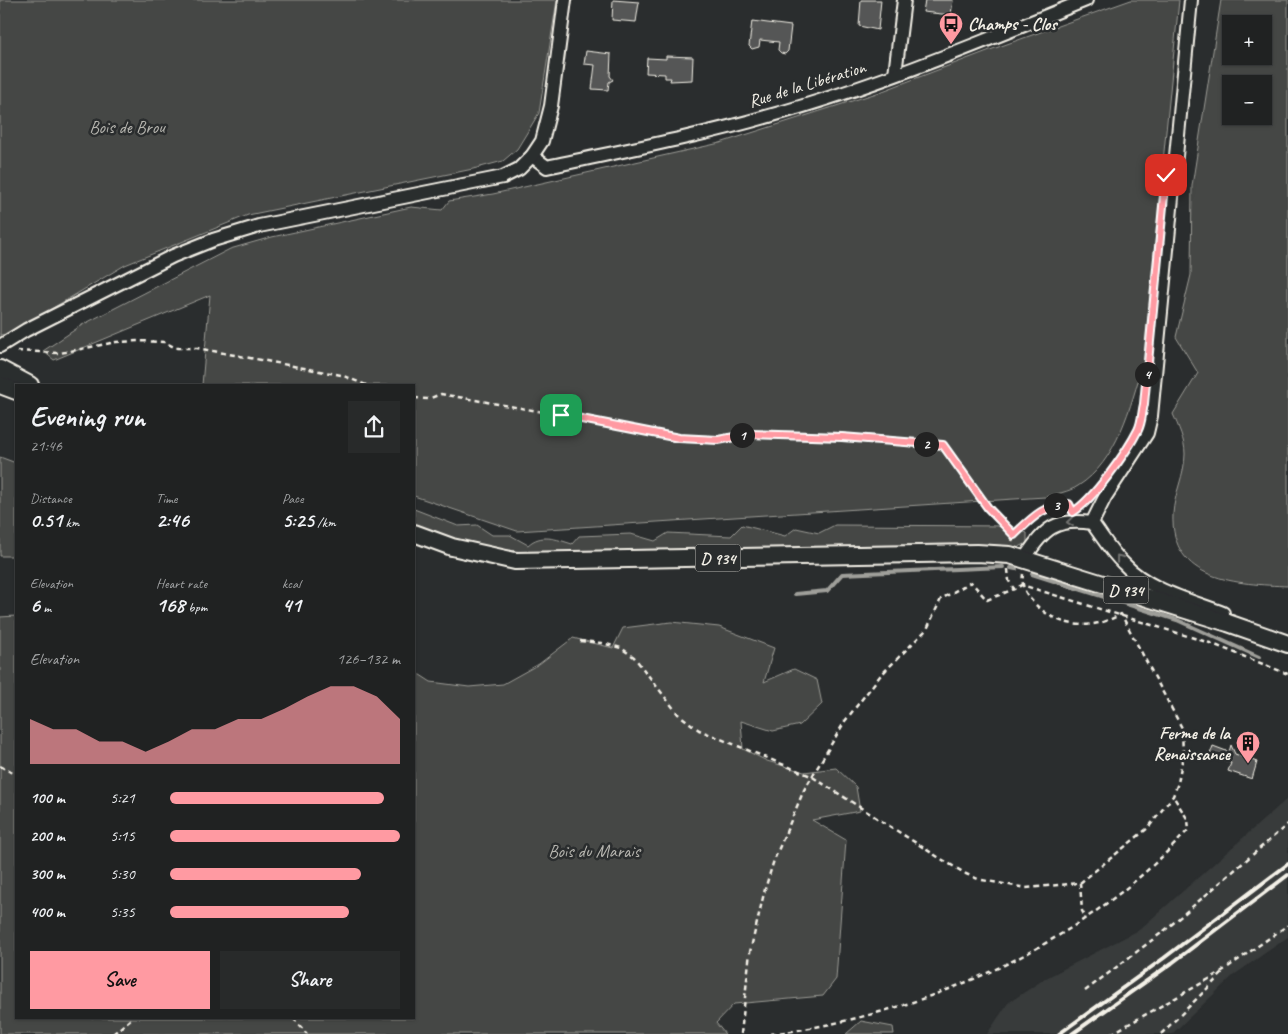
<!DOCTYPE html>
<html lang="en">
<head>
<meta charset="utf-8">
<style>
	:root { --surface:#202222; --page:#282a2a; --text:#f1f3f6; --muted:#a2a4a5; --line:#3d3f40; --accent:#ff9aa2 }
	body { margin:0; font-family:Caveat,sans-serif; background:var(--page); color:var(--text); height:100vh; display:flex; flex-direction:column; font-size:19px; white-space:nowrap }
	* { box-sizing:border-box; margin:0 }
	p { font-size:16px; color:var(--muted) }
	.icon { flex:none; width:28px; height:28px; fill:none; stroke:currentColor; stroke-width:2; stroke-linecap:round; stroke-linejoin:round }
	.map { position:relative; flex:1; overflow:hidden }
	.details { position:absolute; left:15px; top:384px; width:400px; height:635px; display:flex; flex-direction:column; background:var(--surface); border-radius:0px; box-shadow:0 1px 4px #0004,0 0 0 1px var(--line) }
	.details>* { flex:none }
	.buttons { position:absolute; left:1222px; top:15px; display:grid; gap:10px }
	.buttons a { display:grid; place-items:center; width:50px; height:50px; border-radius:0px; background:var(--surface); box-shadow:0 1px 4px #0004,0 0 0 1px var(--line); font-size:25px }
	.pin { position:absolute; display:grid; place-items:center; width:42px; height:42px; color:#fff; margin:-21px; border-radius:10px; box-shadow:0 2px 8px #0006 }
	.km { position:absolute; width:25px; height:25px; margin:-12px; border-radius:50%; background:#222; color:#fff; font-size:14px; line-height:25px; text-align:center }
	.round { display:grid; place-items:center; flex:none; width:52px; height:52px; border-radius:0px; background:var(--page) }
	.summary { display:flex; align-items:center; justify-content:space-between; height:85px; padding:0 15px }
	h1 { font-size:28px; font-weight:700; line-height:38px }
	.figures { display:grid; grid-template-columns:repeat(3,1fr); gap:8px; height:85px; padding:5px 15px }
	.figures div { display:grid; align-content:center }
	.figures b { font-size:21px; font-weight:700 }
	.figures small { font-size:14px; font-weight:400 }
	.figures p { font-size:14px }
	.chart { height:140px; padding:10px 15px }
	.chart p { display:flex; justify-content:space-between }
	.chart svg { width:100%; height:90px; margin-top:5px; fill:var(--accent); opacity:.7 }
	.button { display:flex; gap:10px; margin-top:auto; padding:10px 15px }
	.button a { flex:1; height:58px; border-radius:0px; background:var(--accent); color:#111; font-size:20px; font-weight:700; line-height:58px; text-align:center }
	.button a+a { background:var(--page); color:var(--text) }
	ul { padding:0 15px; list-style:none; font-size:16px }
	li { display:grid; grid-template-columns:80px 60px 1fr; align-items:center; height:38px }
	li i { height:12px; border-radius:6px; background:var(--accent) }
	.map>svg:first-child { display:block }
	.built { fill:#373a3a }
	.green { fill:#444645; stroke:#9c9c96; fill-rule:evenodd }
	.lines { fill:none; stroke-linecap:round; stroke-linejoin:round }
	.stream { stroke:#9f9f9a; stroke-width:4 }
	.building { fill:#555756; stroke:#f4f1e8 }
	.minor-casing { stroke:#f4f1e8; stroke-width:16 }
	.major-casing { stroke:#f4f1e8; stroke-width:20 }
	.path { stroke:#f4f1e8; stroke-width:2.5; stroke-dasharray:5 4; stroke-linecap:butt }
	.minor { stroke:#2a2d2e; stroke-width:12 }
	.major { stroke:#2a2d2e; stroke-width:16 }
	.rail { stroke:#f4f1e8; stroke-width:4 }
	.oneway { stroke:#71726f }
	.route-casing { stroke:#fff; stroke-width:10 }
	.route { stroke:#ff9aa2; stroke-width:6 }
	.labels { text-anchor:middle; stroke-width:5; stroke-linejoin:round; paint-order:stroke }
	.shield { fill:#2a2d2e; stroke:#b7b6b0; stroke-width:1 }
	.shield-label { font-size:16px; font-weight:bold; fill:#f4f1e8 }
	.poi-label { font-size:18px; font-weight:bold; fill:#f4f1e8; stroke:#2a2d2e; text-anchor:start }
	.street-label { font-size:18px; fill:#f4f1e8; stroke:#2a2d2e }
	.park-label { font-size:18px; fill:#b6b5af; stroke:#2a2d2e }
</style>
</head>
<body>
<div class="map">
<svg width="1288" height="1034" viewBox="0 0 1288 1034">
	<rect width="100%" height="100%" fill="#2a2d2e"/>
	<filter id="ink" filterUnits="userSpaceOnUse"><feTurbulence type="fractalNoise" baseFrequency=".02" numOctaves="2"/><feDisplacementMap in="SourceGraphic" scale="10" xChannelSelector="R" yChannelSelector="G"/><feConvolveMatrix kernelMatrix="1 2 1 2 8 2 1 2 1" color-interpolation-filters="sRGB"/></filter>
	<g filter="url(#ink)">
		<!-- built -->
		<path class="built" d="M1288,798V937L1234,975L1172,1034H987L1008,1003L1046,978L1139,930Z"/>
		<!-- green -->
		<g class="green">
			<path d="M0,0H557L539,113L517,149L503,161L473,169L248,215L125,265L9,334L0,335Z"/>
			<path d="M1131,0H1179L1143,364C1131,405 1117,462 1078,486C1069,492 1055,494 1045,497L517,531L414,496V385H202L210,295L54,360L43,351L82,325L230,249L272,237L411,207L442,210L449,201L493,194L720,143L880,92L990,50Z"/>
			<path d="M1221,0H1288V586C1238,584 1170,582 1173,514C1174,494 1185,474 1185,454C1185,440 1178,426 1173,414L1198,373L1176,337L1191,275L1192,186ZM1231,24H1264V56H1231ZM1231,84H1264V116H1231Z"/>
			<path d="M0,457L16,463V556H0Z"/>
			<path d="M414,509L458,526L477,525L492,535H510L528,545C541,533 556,539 572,544L579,536L631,534L655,541L668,533L731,536L742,525L785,536L796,528L819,533L835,525L1010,526L1027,533V543L1015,549L985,545L541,555L457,542L414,526Z"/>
			<path d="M16,616V1018H414V671L431,682L469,687L503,684L539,664L573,638L613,648L623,628L671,622L719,627L774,648L764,682L794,669L817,680L822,704L800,725L773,731L741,721L743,749L767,761L804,772L836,768L856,787L860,811L812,820L846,840L836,979L823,996L734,1004L716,1023L725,1034H0V617Z"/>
			<path d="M861,1021L893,1027L894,1034H846Z"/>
		</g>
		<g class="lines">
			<!-- stream -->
			<g class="stream">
				<path d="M1011,568L1016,569"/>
				<path d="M1032,574L1177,620L1259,657"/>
				<path d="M795,594L827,591L842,574L1003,567"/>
			</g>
		</g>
		<!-- building -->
		<g class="building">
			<path d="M613,0L639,2L636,22L612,20Z"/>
			<path d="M861,0H881L878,30L859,26Z"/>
			<path d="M925,0H953L951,15L923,12Z"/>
			<path d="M752,21L791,26L788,51L785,54L781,53L778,50L779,42L760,40L759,47L752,49L749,46Z"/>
			<path d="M586,51L611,54L610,76L613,80L609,82L608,90L592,89L595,65L584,64Z"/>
			<path d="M666,56L693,57L692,80L670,81L671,78H665V74L646,73L647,58L666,59Z"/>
			<path d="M1231,745L1235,754L1257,762L1252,779L1228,771L1231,763L1210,754L1213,746L1229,752Z"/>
		</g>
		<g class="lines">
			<defs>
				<g id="minor">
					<path d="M895,74L904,0"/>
					<path d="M532,156L547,167C621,151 697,137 769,116C877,86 982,42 1086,0"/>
					<path d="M0,346L26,330L173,256L213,240L259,226L503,177L519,169L532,156L542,141L551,106L565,0"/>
					<path d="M1092,523L1105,497L1147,433L1151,416L1191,0"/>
					<path d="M1025,558C1044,528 1056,518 1092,523C1102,536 1111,552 1123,563C1148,590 1189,600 1223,613"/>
				</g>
				<g id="major">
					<path d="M0,369L30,385"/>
					<path d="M0,385L16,391"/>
					<path d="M414,533L452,547L515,561L977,553L1010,555L1228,623L1288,644"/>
				</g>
			</defs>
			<!-- minor casing -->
			<use href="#minor" class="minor-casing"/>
			<!-- major casing -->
			<use href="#major" class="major-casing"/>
			<!-- path -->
			<g class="path">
				<path d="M17,351L60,353L116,342L138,341L164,342L176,348H197L341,375L366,385"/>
				<path d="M414,398L428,399L441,394L635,428L679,438L718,439L751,434L841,437L943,445L988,507L1014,535"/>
				<path d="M1077,509L1089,500"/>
				<path d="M1012,541L1014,535C1031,519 1044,504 1069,504L1072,511"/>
				<path d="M1008,569L1009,581L1014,589L1022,585L1210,643L1288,674"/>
				<path d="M580,641L602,643L621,648L634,657L678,714L699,730L811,776L938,857L966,874L978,879"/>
				<path d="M0,766L16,775"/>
				<path d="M982,880L1026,888L1080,883L1148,828L1173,796L1178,783L1183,756L1182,728L1121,614C1092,631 1060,628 1036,605C1026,595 1021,588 1023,574"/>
				<path d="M1080,883L1082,911L1086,918"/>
				<path d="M1085,991L1164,931L1288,824"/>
				<path d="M293,1018L307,1034"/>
				<path d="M113,1034L132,1018"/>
				<path d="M741,1034L750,952L765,889L774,860L804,790L845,721L880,676L927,629L941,599L971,582L987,600L1014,589"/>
				<path d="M771,1034C926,1014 1083,946 1189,829L1188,820L1173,796"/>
				<path d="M1111,1034L1218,974L1288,925"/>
				<path d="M1161,1034L1225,971"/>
			</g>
			<!-- minor -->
			<use href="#minor" class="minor"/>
			<!-- major -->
			<use href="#major" class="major"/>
			<!-- rail -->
			<g class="rail">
				<path d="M1059,1034L1164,958L1288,864"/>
				<path d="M1072,1034L1172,963L1288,875"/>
			</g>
		</g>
		<!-- one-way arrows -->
		<defs><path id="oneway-chevron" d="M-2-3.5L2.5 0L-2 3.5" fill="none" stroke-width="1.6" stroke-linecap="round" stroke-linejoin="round" transform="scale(1.25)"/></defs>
		<g class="oneway">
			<use href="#oneway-chevron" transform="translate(1070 522) rotate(174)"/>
			<use href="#oneway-chevron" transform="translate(1119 558) rotate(-128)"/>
		</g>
	</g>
	<g class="lines" filter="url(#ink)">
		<defs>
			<path id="route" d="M561,415L679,438L718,440L751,434L842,437L943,445L988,508L1014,535C1031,519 1044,504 1069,504L1073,512C1093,500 1127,452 1138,430C1142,422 1142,412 1144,404L1166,175"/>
		</defs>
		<!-- route casing -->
		<use href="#route" class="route-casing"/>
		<!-- route -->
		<use href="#route" class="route"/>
	</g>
	<!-- icons -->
	<defs>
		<symbol id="bus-pin" viewBox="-11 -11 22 30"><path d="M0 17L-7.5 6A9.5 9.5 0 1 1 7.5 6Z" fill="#ff9aa2" stroke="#2a2d2e"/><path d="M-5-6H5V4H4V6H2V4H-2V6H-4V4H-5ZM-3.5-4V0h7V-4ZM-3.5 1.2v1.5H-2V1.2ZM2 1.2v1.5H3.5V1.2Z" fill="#111"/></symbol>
		<symbol id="building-pin" viewBox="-11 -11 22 30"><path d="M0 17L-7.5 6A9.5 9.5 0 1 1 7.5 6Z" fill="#ff9aa2" stroke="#2a2d2e"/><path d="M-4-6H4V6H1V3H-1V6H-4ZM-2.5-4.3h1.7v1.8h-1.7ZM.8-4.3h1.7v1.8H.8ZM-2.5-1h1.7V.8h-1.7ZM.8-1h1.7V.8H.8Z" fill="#111"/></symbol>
	</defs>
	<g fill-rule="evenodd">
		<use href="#bus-pin" x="937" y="10" width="28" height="38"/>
		<use href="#building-pin" x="1234" y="729" width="28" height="38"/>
	</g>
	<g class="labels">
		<!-- shield labels -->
		<g class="shield">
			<rect x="695.5" y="544.5" width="45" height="27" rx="4"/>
			<rect x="1103.5" y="576.5" width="45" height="27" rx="4"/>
		</g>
		<g class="shield-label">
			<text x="718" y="564">D 934</text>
			<text x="1126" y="596">D 934</text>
		</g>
		<!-- poi labels -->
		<g class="poi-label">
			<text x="968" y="30">Champs - Clos</text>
			<text x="1230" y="739" text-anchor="end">Ferme de la<tspan x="1230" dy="21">Renaissance</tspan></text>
		</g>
		<!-- street labels -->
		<g class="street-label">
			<text transform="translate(807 84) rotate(-17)" y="6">Rue de la Libération</text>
		</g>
		<!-- park labels -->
		<g class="park-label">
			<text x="127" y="133">Bois de Brou</text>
			<text x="594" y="857">Bois du Marais</text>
		</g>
	</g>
</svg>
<div class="buttons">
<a>+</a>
<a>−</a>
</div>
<div class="pin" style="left:561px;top:415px;background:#1e9e55"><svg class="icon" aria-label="arrive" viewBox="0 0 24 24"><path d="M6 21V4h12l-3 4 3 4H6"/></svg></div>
<div class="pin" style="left:1166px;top:175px;background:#d93025"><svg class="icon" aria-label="check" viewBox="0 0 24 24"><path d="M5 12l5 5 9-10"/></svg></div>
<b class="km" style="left:742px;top:435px">1</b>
<b class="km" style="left:926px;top:444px">2</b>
<b class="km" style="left:1056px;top:505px">3</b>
<b class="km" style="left:1147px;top:374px">4</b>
<section class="details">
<div class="summary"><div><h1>Evening run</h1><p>21:46</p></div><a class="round"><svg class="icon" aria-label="share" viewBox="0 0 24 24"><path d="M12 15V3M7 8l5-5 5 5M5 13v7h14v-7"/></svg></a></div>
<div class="figures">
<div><p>Distance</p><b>0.51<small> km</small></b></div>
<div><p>Time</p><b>2:46</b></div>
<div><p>Pace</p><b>5:25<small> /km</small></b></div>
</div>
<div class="figures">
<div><p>Elevation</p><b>6<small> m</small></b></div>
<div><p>Heart rate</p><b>168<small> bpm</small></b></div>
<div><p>kcal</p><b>41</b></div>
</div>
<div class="chart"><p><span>Elevation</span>126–132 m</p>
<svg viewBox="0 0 160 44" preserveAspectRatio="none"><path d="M0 44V22L10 27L20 27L30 33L40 33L50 38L60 33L70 27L80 27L90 22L100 22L110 17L120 11L130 6L140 6L150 11L160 22V44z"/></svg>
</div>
<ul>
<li><b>100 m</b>5:21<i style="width:93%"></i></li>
<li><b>200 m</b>5:15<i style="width:100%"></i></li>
<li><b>300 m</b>5:30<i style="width:83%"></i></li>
<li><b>400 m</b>5:35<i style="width:78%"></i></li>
</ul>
<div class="button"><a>Save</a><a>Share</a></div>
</section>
</div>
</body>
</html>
